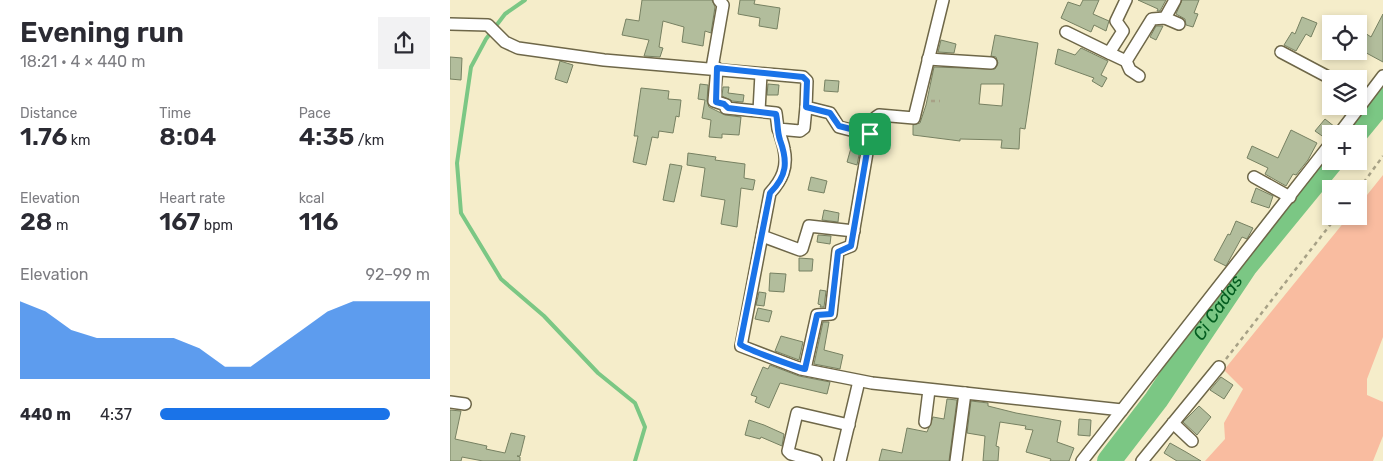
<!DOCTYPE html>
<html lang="en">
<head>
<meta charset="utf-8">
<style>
	:root { --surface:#fff; --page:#f2f2f3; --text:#2b2b33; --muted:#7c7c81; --accent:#1a73e8 }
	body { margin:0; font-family:Rubik,sans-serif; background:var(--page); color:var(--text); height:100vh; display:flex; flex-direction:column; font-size:19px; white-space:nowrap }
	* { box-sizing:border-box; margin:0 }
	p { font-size:16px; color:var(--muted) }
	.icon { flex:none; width:28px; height:28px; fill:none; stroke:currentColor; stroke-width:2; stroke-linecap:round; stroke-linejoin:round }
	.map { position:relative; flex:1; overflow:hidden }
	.drawer { display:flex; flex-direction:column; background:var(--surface); width:450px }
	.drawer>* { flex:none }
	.fabs { position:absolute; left:872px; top:15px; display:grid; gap:10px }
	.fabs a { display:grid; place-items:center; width:45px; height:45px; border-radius:0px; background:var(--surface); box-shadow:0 2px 8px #0003; font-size:25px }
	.pin { position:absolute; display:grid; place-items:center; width:42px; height:42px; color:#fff; margin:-21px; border-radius:10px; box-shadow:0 2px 8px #0006 }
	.round { display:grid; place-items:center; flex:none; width:52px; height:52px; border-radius:0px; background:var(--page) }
	.headline { display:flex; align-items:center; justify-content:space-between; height:85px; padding:0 20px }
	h1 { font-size:28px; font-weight:600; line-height:38px }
	.stats { display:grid; grid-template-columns:repeat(3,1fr); gap:8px; height:85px; padding:5px 20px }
	.stats div { display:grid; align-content:center }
	.stats b { font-size:25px; font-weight:600 }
	.stats small { font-size:14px; font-weight:400 }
	.stats p { font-size:14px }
	.chart { height:140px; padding:10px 20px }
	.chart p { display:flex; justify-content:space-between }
	.chart svg { width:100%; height:90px; margin-top:5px; fill:var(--accent); opacity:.7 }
	ul { padding:0 20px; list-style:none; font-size:16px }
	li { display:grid; grid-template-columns:80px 60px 1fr; align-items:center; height:38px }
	li i { height:12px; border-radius:6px; background:var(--accent) }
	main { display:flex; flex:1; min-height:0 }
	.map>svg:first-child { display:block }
	.green { fill:#f9bca0 }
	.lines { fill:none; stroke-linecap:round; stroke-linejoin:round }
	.stream { stroke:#7bc784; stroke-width:4 }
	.river { stroke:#7bc784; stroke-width:24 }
	.building { fill:#b2bd9c; stroke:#778162; fill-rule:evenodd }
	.minor-casing { stroke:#6e6748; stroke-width:14 }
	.path { stroke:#a7a186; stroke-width:2.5; stroke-dasharray:4 4; stroke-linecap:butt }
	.minor { stroke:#fff; stroke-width:11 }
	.route-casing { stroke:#fff; stroke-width:10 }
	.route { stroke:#1a73e8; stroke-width:6 }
	.labels { text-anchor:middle; stroke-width:4; stroke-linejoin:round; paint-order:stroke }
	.water-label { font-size:18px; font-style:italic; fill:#025c1f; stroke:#f5edca }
</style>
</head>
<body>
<main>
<section class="drawer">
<div class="headline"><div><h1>Evening run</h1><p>18:21 · 4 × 440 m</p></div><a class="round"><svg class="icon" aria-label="share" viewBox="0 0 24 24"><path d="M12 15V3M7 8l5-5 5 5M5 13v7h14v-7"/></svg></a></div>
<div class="stats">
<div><p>Distance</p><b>1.76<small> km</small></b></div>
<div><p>Time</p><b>8:04</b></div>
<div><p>Pace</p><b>4:35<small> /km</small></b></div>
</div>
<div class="stats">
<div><p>Elevation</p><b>28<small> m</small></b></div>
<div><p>Heart rate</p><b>167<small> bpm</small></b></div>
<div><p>kcal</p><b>116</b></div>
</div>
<div class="chart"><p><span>Elevation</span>92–99 m</p>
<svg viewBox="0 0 160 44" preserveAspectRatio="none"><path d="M0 44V6L10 11L20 20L30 24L40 24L50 24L60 24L70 29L80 38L90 38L100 29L110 20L120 11L130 6L140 6L150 6L160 6V44z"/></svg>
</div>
<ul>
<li><b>440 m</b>4:37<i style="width:85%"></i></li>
</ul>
</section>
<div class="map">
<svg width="933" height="461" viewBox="0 0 933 461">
	<rect width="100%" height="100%" fill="#f5edca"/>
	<!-- green -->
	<path class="green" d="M933,175V337L917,379V395L933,402V436L923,461H755L775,439L774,423L793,389L774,370L899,216H909V205Z"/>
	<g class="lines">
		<!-- stream -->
		<path class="stream" d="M75,0L55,14L36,39L21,67L7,163L11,213L51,279L94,316L148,373L185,403L195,427L185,461"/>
		<!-- river -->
		<g class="river">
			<path d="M905,134L933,100"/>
			<path id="s1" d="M659,461L706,400L795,267L882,161"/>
		</g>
	</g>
	<!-- building -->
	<g class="building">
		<path d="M192,0H262L265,7L261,33L255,31L253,46L232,42L234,27L213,21L209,47L213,48L210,57L194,56L199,40L172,35L176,19L189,21Z"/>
		<path d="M290,0H305L304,4L330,8L327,29L309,26L310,18L288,14Z"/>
		<path d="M633,0H649L643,14L659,21L656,31L644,25L641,32L611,18L618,2L630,6Z"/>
		<path d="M688,0H716L710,11H707L708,9Z"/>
		<path d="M732,0H749L744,13L748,14L743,27L736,25L735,19L726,14Z"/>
		<path d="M933,14V62L909,49V29L921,37Z"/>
		<path d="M852,17L867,23L861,37L856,34L846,51L834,45L842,32L845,34Z"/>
		<path d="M706,26H713L706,40L700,37Z"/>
		<path d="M545,35L588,43L575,129L570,128L569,149L551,148L552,140L510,139V141L463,135V125L470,123L476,105L484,67L545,69L548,63L546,57L541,56ZM531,84H554L552,106L529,104Z"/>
		<path d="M491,40L506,44L504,53L488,52Z"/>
		<path d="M631,48L658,61L651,75L657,78L652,87L642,81L644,78L605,64L608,49L625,55Z"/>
		<path d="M0,57L12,58L11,80L0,79Z"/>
		<path d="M110,61L123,65L117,83L105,79Z"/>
		<path d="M375,80L389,81L388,92L374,91Z"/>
		<path d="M250,84L258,85L257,101L259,107L275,115L291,117L289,135L272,134V138L259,137L261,120L252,118L255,100L248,99Z"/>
		<path d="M318,84L329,85L328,95H317Z"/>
		<path d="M273,87H279L278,93L294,95L293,102L282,101L272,96Z"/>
		<path d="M191,88L219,91L218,99L231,100L229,117L226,116L223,133L209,131L208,138L202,137L196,165L183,162L188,136H184Z"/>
		<path d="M875,119L885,127L881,136L875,138L865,131Z"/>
		<path d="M841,130L867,143L858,160L846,175L843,174L836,186L815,174L818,168L797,158L802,146L828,158Z"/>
		<path d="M401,148L410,150L407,165L397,162Z"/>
		<path d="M238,153L266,157L265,160L295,164L294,178L305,180L303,190L291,188L287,227L271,224L275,200L251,196L255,168L237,165Z"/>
		<path d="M220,164L232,166L224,202L213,200Z"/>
		<path d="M361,177L377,181L374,193L358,190Z"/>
		<path d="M806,188L823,196L819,208L801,202Z"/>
		<path d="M374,210L389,213L388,222L372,220Z"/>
		<path d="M786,221L803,228L797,239L792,237L776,266L764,260L778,234L780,235Z"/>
		<path d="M368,235L381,236L380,244L367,242Z"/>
		<path d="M349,258L363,259L362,271H349Z"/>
		<path d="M320,273L336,274L334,292L319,291Z"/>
		<path d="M370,290L376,291L374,307H370L371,305L368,304Z"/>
		<path d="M309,292L316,293L314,306L306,305Z"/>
		<path d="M308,308L322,311L319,322L305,319Z"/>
		<path d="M373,322H379L374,350L393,355L390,369L364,364Z"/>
		<path d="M331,336L353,342L349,360L325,351Z"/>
		<path d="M320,365L349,376L380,382L377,394L330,383L319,408L305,402L307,397L301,395L313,367L318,369Z"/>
		<path d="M771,377L783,385L774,399L760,390Z"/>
		<path d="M497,399L507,400L499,461H429L432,449L452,453L457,428L477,432L483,417L494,419Z"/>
		<path d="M521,401L538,403V406L566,413L611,421L607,442L624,448L619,461H600L601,459L576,452L583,430L575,429L576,426L550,422L546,446L549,447L548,461H533L535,436L517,433Z"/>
		<path d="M749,406L761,417L747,435L733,422Z"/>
		<path d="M0,410L11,411L5,439L37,446L36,449L55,453L61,433L75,436L70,456H67L70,457V461H33L12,457L11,461H0Z"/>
		<path d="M629,419L641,420L640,436L628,435Z"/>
		<path d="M299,420L314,425L334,434L332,446L311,437L310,439L295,435Z"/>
		<path d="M720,443L736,452L751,461H727L714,453Z"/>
	</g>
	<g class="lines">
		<defs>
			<g id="minor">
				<path d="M715,18L725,0"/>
				<path d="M0,24L38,25L55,42L68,48L154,60L353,77L357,81L356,107L380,113L389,127L420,135L426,117L429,115L464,118L493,0"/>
				<path d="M616,32L659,53L673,31L666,21L676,0"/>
				<path d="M831,52L882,79"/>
				<path d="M659,53L676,61L680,70L689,76"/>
				<path d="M478,59L541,63"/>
				<path d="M676,61L702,19L715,18L729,24"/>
				<path d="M262,68L273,5L269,0"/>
				<path d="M267,68L264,101L276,105V108L326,113L328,129L350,131L354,128L356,107"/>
				<path d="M309,111L311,74"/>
				<path d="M329,130C330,137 333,142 334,149C338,167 332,180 320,193L291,346L351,369L422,383L672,410"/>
				<path d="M889,134L933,76"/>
				<path d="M804,177L840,197"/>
				<path d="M312,236L350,250L352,249L359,226L404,231"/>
				<path d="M355,369L367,315L381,314L388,251L401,246L420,135"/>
				<path d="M0,402L15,404"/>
				<path d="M475,422L479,390"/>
				<path d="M723,423L742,441"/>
				<path d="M366,461L341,454L338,451L347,413L399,425"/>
				<path d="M390,461L409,381"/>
				<path d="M506,461L515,393"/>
				<path d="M632,461L881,143"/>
				<path d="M692,461L769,367"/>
			</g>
		</defs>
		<!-- minor casing -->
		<use href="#minor" class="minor-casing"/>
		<!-- path -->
		<g class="path">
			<path d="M481,101H490"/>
			<path d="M909,189L933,156"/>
			<path d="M776,359L887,216"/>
		</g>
		<!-- minor -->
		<use href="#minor" class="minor"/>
	</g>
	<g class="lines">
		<defs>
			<path id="route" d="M267,68L353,77L357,81L356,107L380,113L389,126L420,134L401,246L388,252L381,314L367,315L355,369C348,368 293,348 290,344L320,193C337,176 338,162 330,140C327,131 328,122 326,114L278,108L274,104L266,102Z"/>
		</defs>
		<!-- route casing -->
		<use href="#route" class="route-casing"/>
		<!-- route -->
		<use href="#route" class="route"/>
	</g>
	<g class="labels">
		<!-- water labels -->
		<g class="water-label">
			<text dy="6" stroke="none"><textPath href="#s1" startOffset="188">Ci Cadas</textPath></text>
		</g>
	</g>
</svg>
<div class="fabs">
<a><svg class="icon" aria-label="locate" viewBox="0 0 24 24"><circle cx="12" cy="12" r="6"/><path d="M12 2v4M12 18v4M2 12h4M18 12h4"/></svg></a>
<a><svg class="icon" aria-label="layers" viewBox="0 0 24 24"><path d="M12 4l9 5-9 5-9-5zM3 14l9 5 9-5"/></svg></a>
<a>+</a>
<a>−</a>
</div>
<div class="pin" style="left:420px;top:134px;background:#1e9e55"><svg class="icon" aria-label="arrive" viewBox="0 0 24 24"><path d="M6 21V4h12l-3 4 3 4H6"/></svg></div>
</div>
</main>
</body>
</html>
